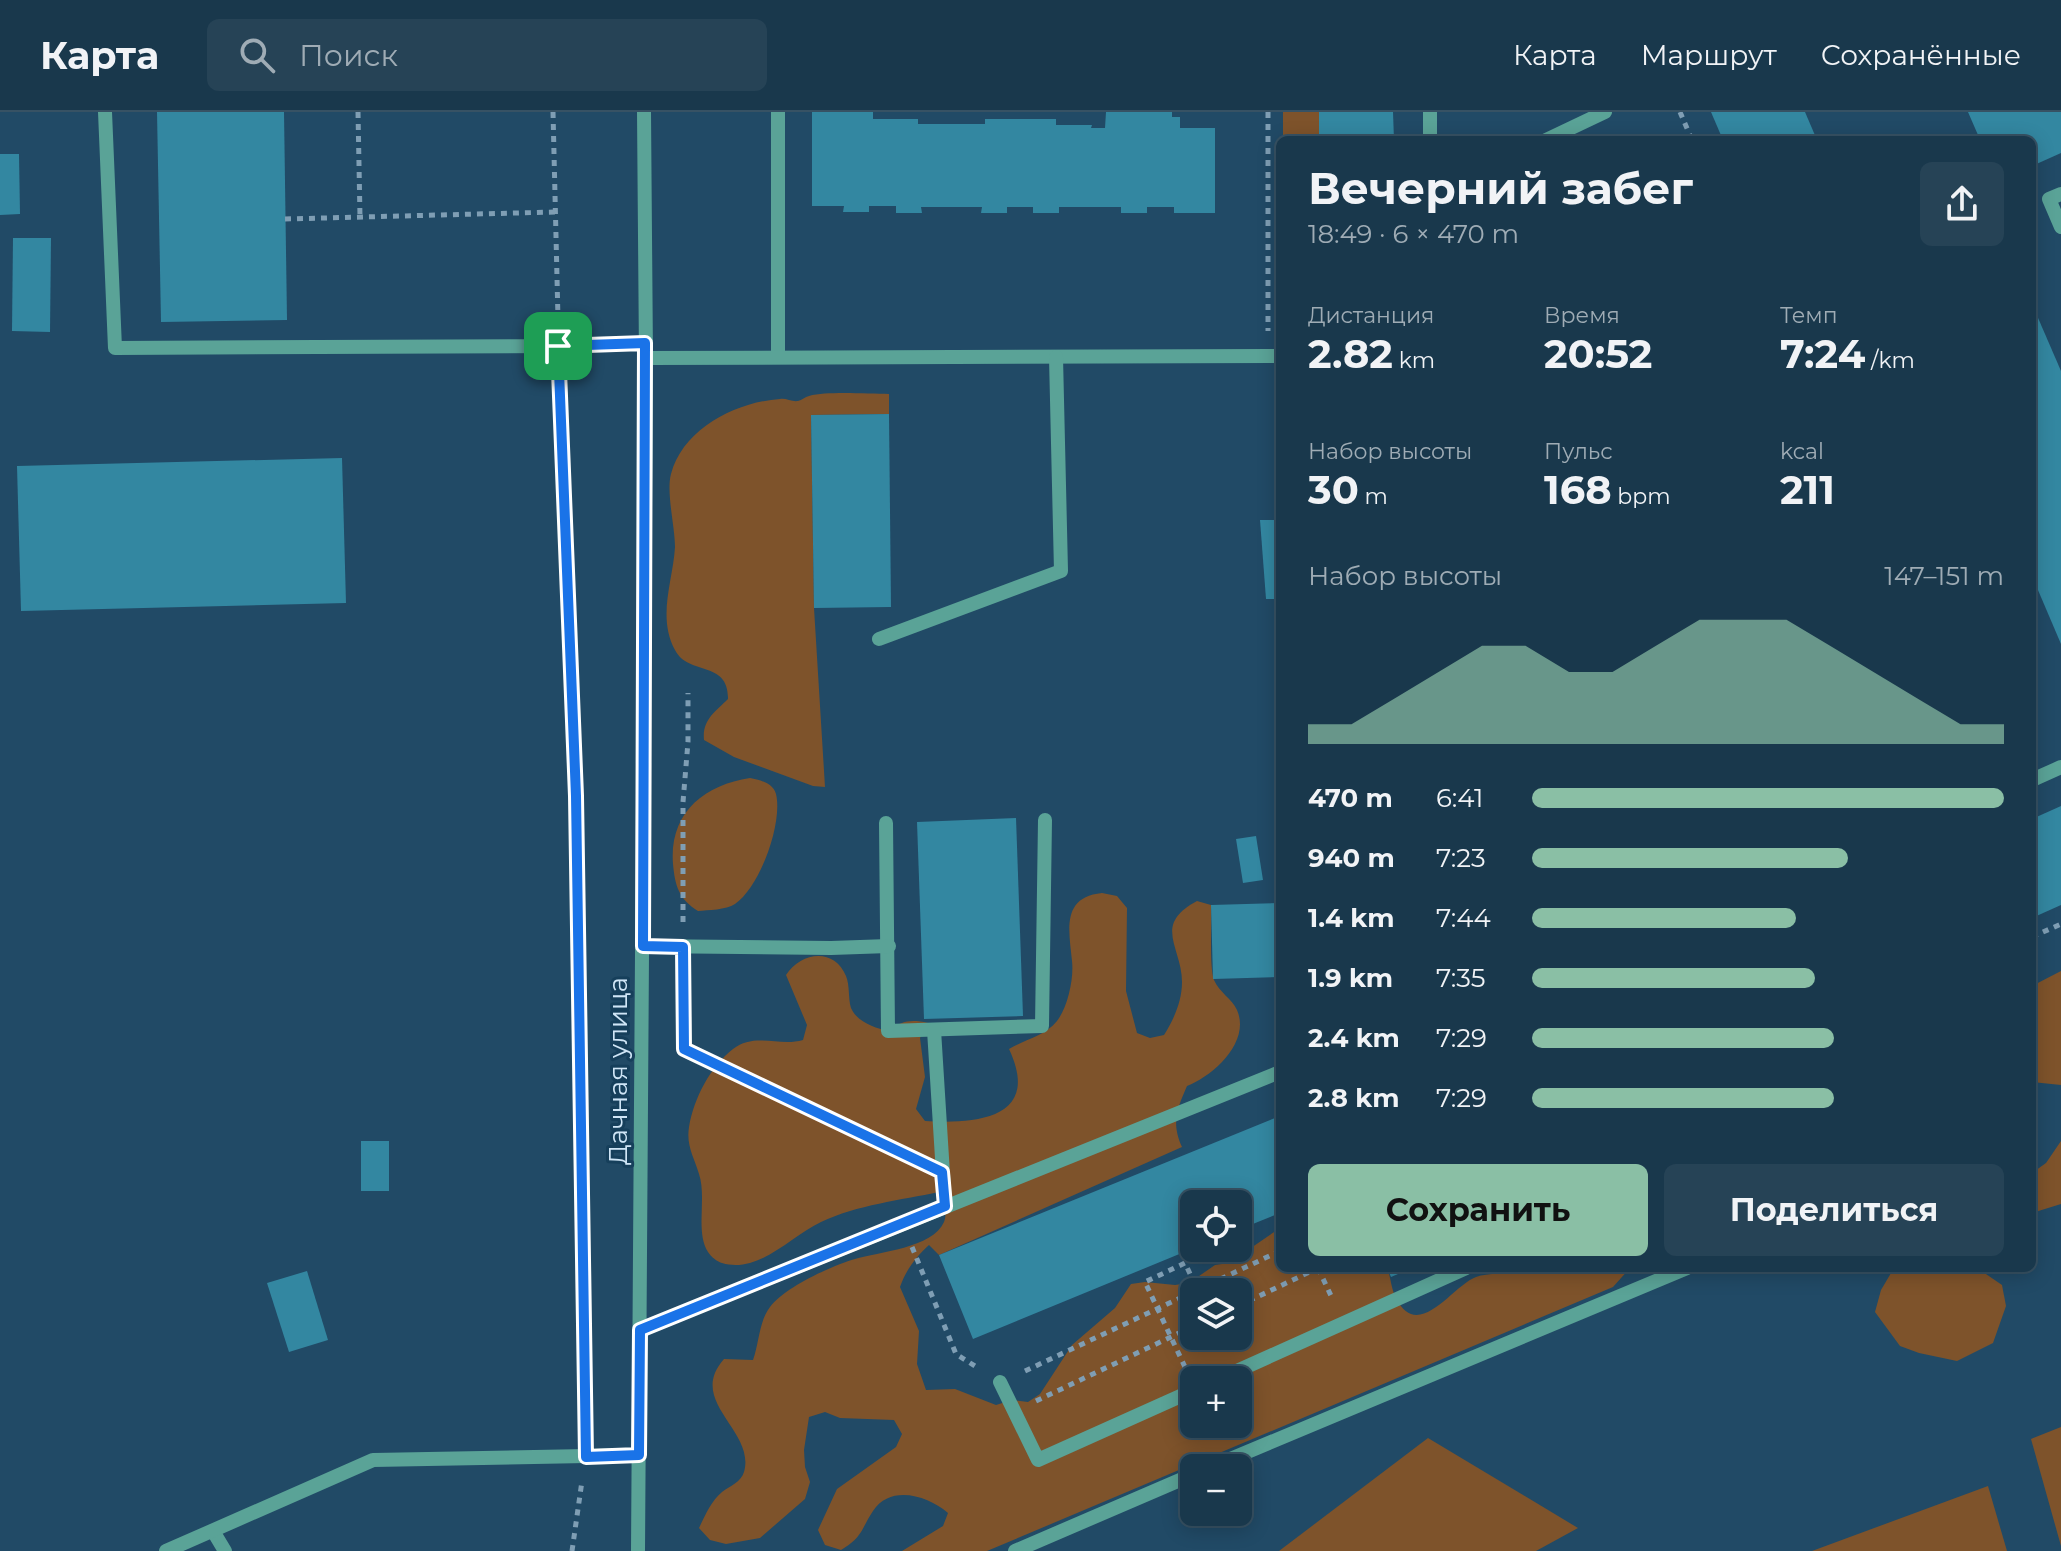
<!DOCTYPE html>
<html lang="ru">
<head>
<meta charset="utf-8">
<style>
	:root { --surface:#19384c; --page:#264356; --text:#f1f3f6; --muted:#9facb5; --line:#375264; --accent:#8abfa5 }
	body { margin:0; font-family:Montserrat,sans-serif; background:var(--page); color:var(--text); height:100vh; display:flex; flex-direction:column; font-size:30px; white-space:nowrap }
	* { box-sizing:border-box; margin:0 }
	p { font-size:26px; color:var(--muted) }
	.icon { flex:none; width:44px; height:44px; fill:none; stroke:currentColor; stroke-width:2; stroke-linecap:round; stroke-linejoin:round }
	.map { position:relative; flex:1; overflow:hidden }
	.side { position:absolute; left:1276px; top:24px; width:760px; height:1136px; display:flex; flex-direction:column; background:var(--surface); border-radius:12px; box-shadow:0 4px 20px #0003,0 0 0 2px var(--line) }
	.side>* { flex:none }
	.fabs { position:absolute; left:1180px; top:1078px; display:grid; gap:16px }
	.fabs a { display:grid; place-items:center; width:72px; height:72px; border-radius:12px; background:var(--surface); box-shadow:0 4px 20px #0003,0 0 0 2px var(--line); font-size:40px }
	.pin { position:absolute; display:grid; place-items:center; width:68px; height:68px; color:#fff; margin:-34px; border-radius:16px; box-shadow:0 4px 12px #0006 }
	.round { display:grid; place-items:center; flex:none; width:84px; height:84px; border-radius:12px; background:var(--page) }
	.summary { display:flex; align-items:center; justify-content:space-between; height:136px; padding:0 32px }
	h1 { font-size:44px; font-weight:700; line-height:60px }
	.metrics { display:grid; grid-template-columns:repeat(3,1fr); gap:12px; height:136px; padding:8px 32px }
	.metrics div { display:grid; align-content:center }
	.metrics b { font-size:40px; font-weight:700 }
	.metrics small { font-size:22px; font-weight:400 }
	.metrics p { font-size:22px }
	.chart { height:224px; padding:16px 32px }
	.chart p { display:flex; justify-content:space-between }
	.chart svg { width:100%; height:144px; margin-top:8px; fill:var(--accent); opacity:.7 }
	.primary-button { display:flex; gap:16px; margin-top:auto; padding:16px 32px }
	.primary-button a { flex:1; height:92px; border-radius:12px; background:var(--accent); color:#111; font-size:32px; font-weight:700; line-height:92px; text-align:center }
	.primary-button a+a { background:var(--page); color:var(--text) }
	ul { padding:0 32px; list-style:none; font-size:26px }
	li { display:grid; grid-template-columns:128px 96px 1fr; align-items:center; height:60px }
	li i { height:20px; border-radius:10px; background:var(--accent) }
	header { display:flex; align-items:center; gap:48px; box-sizing:border-box; height:112px; padding:0 40px; background:var(--surface); border-bottom:2px solid var(--line) }
	header strong { font-size:38px }
	nav { display:flex; gap:44px; margin-inline-start:auto; font-size:28px }
	.search { width:560px; height:72px; background:var(--page); display:flex; align-items:center; gap:20px; box-sizing:border-box; padding:0 28px; border-radius:12px; color:var(--muted); font-size:30px }
	.map>svg:first-child { display:block }
	.green { fill:#7e532b; fill-rule:evenodd }
	.building { fill:#3387a1 }
	.lines { fill:none; stroke-linecap:round; stroke-linejoin:round }
	.path { stroke:#7f9eb4; stroke-width:5; stroke-dasharray:6 6; stroke-linecap:butt }
	.minor { stroke:#5aa397; stroke-width:14 }
	.route-casing { stroke:#fff; stroke-width:16 }
	.route { stroke:#1a73e8; stroke-width:10 }
	.labels { text-anchor:middle; stroke-width:6; stroke-linejoin:round; paint-order:stroke }
	.street-label { font-size:26px; fill:#cfe5f6; stroke:#163f5b }
</style>
</head>
<body>
<header>
<strong>Карта</strong>
<div class="search"><svg class="icon" aria-label="search" viewBox="0 0 24 24"><circle cx="10" cy="10" r="6"/><path d="M15 15l6 6"/></svg>Поиск</div>
<nav><a>Карта</a><a>Маршрут</a><a>Сохранённые</a></nav>
</header>
<div class="map">
<svg width="2061" height="1439" viewBox="0 0 2061 1439">
	<rect width="100%" height="100%" fill="#214a66"/>
	<!-- green -->
	<g class="green">
		<rect x="1283" y="0" width="36" height="28"/>
		<path d="M889,282V302L811,303L814,496L825,675L813,674L734,645L704,628C702,608 715,600 728,587C729,548 688,564 675,538C657,505 673,469 675,435C675,415 666,380 671,362C683,317 735,290 780,287C786,286 792,290 798,289C802,288 805,285 809,284C828,279 867,282 889,282Z"/>
		<path d="M750,666C760,668 773,671 776,682C783,711 760,775 735,792C726,798 708,798 698,799C679,787 675,774 673,752C669,702 703,673 750,666Z"/>
		<path d="M1102,781L1117,784L1127,796L1126,879L1137,921L1150,926L1164,923C1174,907 1182,889 1182,870C1182,835 1152,813 1197,789L1211,793C1212,810 1209,854 1214,868C1219,880 1232,887 1237,898C1251,930 1213,964 1187,974C1177,997 1171,1011 1182,1035L939,1143L929,1133C915,1146 906,1158 900,1175L919,1219L917,1252L926,1278L955,1277L996,1293L1012,1288L1028,1290L1040,1282L1072,1233L1115,1196L1131,1172L1145,1170L1175,1173L1189,1171L1215,1153L1229,1151L1280,1116V1156H1387C1391,1165 1391,1177 1396,1186C1418,1231 1453,1173 1476,1165C1489,1160 1514,1163 1524,1156H1630L1613,1175L987,1439H902L943,1414L948,1401C928,1384 891,1372 873,1399C861,1417 863,1425 841,1438L825,1433L818,1418L837,1377L896,1335L902,1322L894,1308L840,1306L825,1300L809,1305L804,1338L805,1355L810,1370L805,1387L760,1426L726,1432L710,1428L699,1416C705,1404 711,1389 722,1380C730,1374 741,1370 744,1360C756,1318 686,1290 724,1247L753,1248C759,1232 759,1209 770,1195C785,1175 831,1154 855,1147C878,1140 933,1136 944,1110C948,1100 943,1089 939,1080C901,1088 857,1093 821,1110C791,1124 759,1162 722,1151C718,1150 711,1145 708,1140C695,1119 707,1086 699,1062C694,1045 686,1034 689,1015C694,986 710,955 733,937C755,920 779,935 803,928L807,913L786,863C801,840 834,835 846,864C850,874 848,886 851,896C857,910 875,916 888,919C901,909 911,907 928,911L920,926L925,965L916,997L925,1009C976,1012 1042,1007 1009,937C1025,927 1044,925 1057,909C1068,895 1074,866 1072,849C1069,819 1061,785 1102,781ZM1194,1180H1238V1224H1194ZM1194,1268H1238V1312H1194Z"/>
		<path d="M2061,859V973L2032,970V874Z"/>
		<path d="M2061,1029V1092L2032,1101V1061L2046,1051Z"/>
		<path d="M1894,1156H1972L1983,1160L2002,1173L2006,1194L1993,1231L1957,1249L1919,1241L1900,1234L1875,1200L1881,1178Z"/>
		<path d="M2061,1315V1434L2031,1327Z"/>
		<path d="M1428,1326L1578,1416L1536,1439H1279Z"/>
		<path d="M1988,1374L2007,1439H1812Z"/>
	</g>
	<!-- building -->
	<g class="building">
		<path d="M157,0H284L287,208L161,210Z"/>
		<path d="M812,0H873V7H918V12H985V7H1056V13H1092L1091,16H1105L1106,0H1172V5H1180V16H1215V101H1174V95H1147V101H1121V95H1059V101H1033V95H1007V101H981L982,95H921L922,101H896V94H869V100H843L844,94H812Z"/>
		<path d="M1319,0H1393L1394,28H1319Z"/>
		<path d="M1711,0H1805L1817,28H1723Z"/>
		<path d="M1968,0H2061V41L2032,54V28H1965L1978,23Z"/>
		<path d="M0,42H19L20,102L0,103Z"/>
		<path d="M13,126H51L50,220L12,219Z"/>
		<path d="M2032,192L2061,259V532L2032,464Z"/>
		<path d="M889,302L891,495L814,496L811,303Z"/>
		<path d="M342,346L346,491L21,499L17,354Z"/>
		<path d="M1260,408H1280V487H1266Z"/>
		<path d="M2061,694V793L2032,806V707Z"/>
		<path d="M1016,706L1023,904L924,907L917,710Z"/>
		<path d="M1256,724L1263,768L1243,771L1236,727Z"/>
		<path d="M1280,791V865L1213,867L1211,793Z"/>
		<path d="M1280,1004V1101L1238,1118V1092H1194V1136L973,1227L939,1143Z"/>
		<rect x="361" y="1029" width="28" height="50"/>
		<path d="M1387,1156H1412L1391,1165Z"/>
		<path d="M307,1159L328,1228L289,1240L267,1171Z"/>
	</g>
	<g class="lines">
		<!-- path -->
		<g class="path">
			<path d="M358,0L360,105"/>
			<path d="M553,0L558,207"/>
			<path d="M1268,0V219"/>
			<path d="M1680,0L1692,28"/>
			<path d="M285,107L555,100"/>
			<path d="M559,261L576,684L585,1319"/>
			<path d="M683,810V690L688,630V581"/>
			<path d="M2032,825L2061,812"/>
			<path d="M683,860L684,937L915,1048"/>
			<path d="M912,1135L956,1242L978,1256"/>
			<path d="M1318,1156L1333,1188"/>
			<path d="M1238,1194L1318,1156"/>
			<path d="M1219,1224L1225,1237"/>
			<path d="M1185,1255L1145,1170L1185,1151L1198,1179"/>
			<path d="M1025,1259L1280,1139"/>
			<path d="M1036,1289L1194,1214"/>
			<path d="M572,1439L582,1369"/>
		</g>
		<!-- minor -->
		<g class="minor">
			<path d="M105,0L115,236L558,234L645,231"/>
			<path d="M778,0V245"/>
			<path d="M1430,0V28"/>
			<path d="M1546,28L1605,0"/>
			<path d="M2061,82L2049,87L2061,115"/>
			<path d="M646,246L1280,244"/>
			<path d="M879,527L1061,459L1056,245"/>
			<path d="M2032,668L2061,655"/>
			<path d="M886,711L888,919L1042,914L1045,708"/>
			<path d="M643,834L831,836L889,834"/>
			<path d="M934,918L945,1094"/>
			<path d="M640,1218L1280,960"/>
			<path d="M1217,1268L1466,1156"/>
			<path d="M1000,1270L1038,1348L1194,1278"/>
			<path d="M1209,1356L1687,1156"/>
			<path d="M213,1419L225,1439"/>
			<path d="M166,1439L373,1348L639,1343"/>
			<path d="M638,1439L646,246L644,0"/>
			<path d="M1015,1439L1194,1362"/>
		</g>
	</g>
	<g class="lines">
		<defs>
			<path id="route" d="M645,231L643,834L683,835L684,937L942,1060L945,1094L640,1218L639,1343L586,1345L576,684L558,234Z"/>
		</defs>
		<!-- route casing -->
		<use href="#route" class="route-casing"/>
		<!-- route -->
		<use href="#route" class="route"/>
	</g>
	<g class="labels">
		<!-- street labels -->
		<g class="street-label">
			<text transform="translate(618 959) rotate(-90)" y="9">Дачная улица</text>
		</g>
	</g>
</svg>
<div class="fabs">
<a><svg class="icon" aria-label="locate" viewBox="0 0 24 24"><circle cx="12" cy="12" r="6"/><path d="M12 2v4M12 18v4M2 12h4M18 12h4"/></svg></a>
<a><svg class="icon" aria-label="layers" viewBox="0 0 24 24"><path d="M12 4l9 5-9 5-9-5zM3 14l9 5 9-5"/></svg></a>
<a>+</a>
<a>−</a>
</div>
<div class="pin" style="left:558px;top:234px;background:#1e9e55"><svg class="icon" aria-label="arrive" viewBox="0 0 24 24"><path d="M6 21V4h12l-3 4 3 4H6"/></svg></div>
<section class="side">
<div class="summary"><div><h1>Вечерний забег</h1><p>18:49 · 6 × 470 m</p></div><a class="round"><svg class="icon" aria-label="share" viewBox="0 0 24 24"><path d="M12 15V3M7 8l5-5 5 5M5 13v7h14v-7"/></svg></a></div>
<div class="metrics">
<div><p>Дистанция</p><b>2.82<small> km</small></b></div>
<div><p>Время</p><b>20:52</b></div>
<div><p>Темп</p><b>7:24<small> /km</small></b></div>
</div>
<div class="metrics">
<div><p>Набор высоты</p><b>30<small> m</small></b></div>
<div><p>Пульс</p><b>168<small> bpm</small></b></div>
<div><p>kcal</p><b>211</b></div>
</div>
<div class="chart"><p><span>Набор высоты</span>147–151 m</p>
<svg viewBox="0 0 160 44" preserveAspectRatio="none"><path d="M0 44V38L10 38L20 30L30 22L40 14L50 14L60 22L70 22L80 14L90 6L100 6L110 6L120 14L130 22L140 30L150 38L160 38V44z"/></svg>
</div>
<ul>
<li><b>470 m</b>6:41<i style="width:100%"></i></li>
<li><b>940 m</b>7:23<i style="width:67%"></i></li>
<li><b>1.4 km</b>7:44<i style="width:56%"></i></li>
<li><b>1.9 km</b>7:35<i style="width:60%"></i></li>
<li><b>2.4 km</b>7:29<i style="width:64%"></i></li>
<li><b>2.8 km</b>7:29<i style="width:64%"></i></li>
</ul>
<div class="primary-button"><a>Сохранить</a><a>Поделиться</a></div>
</section>
</div>
</body>
</html>
